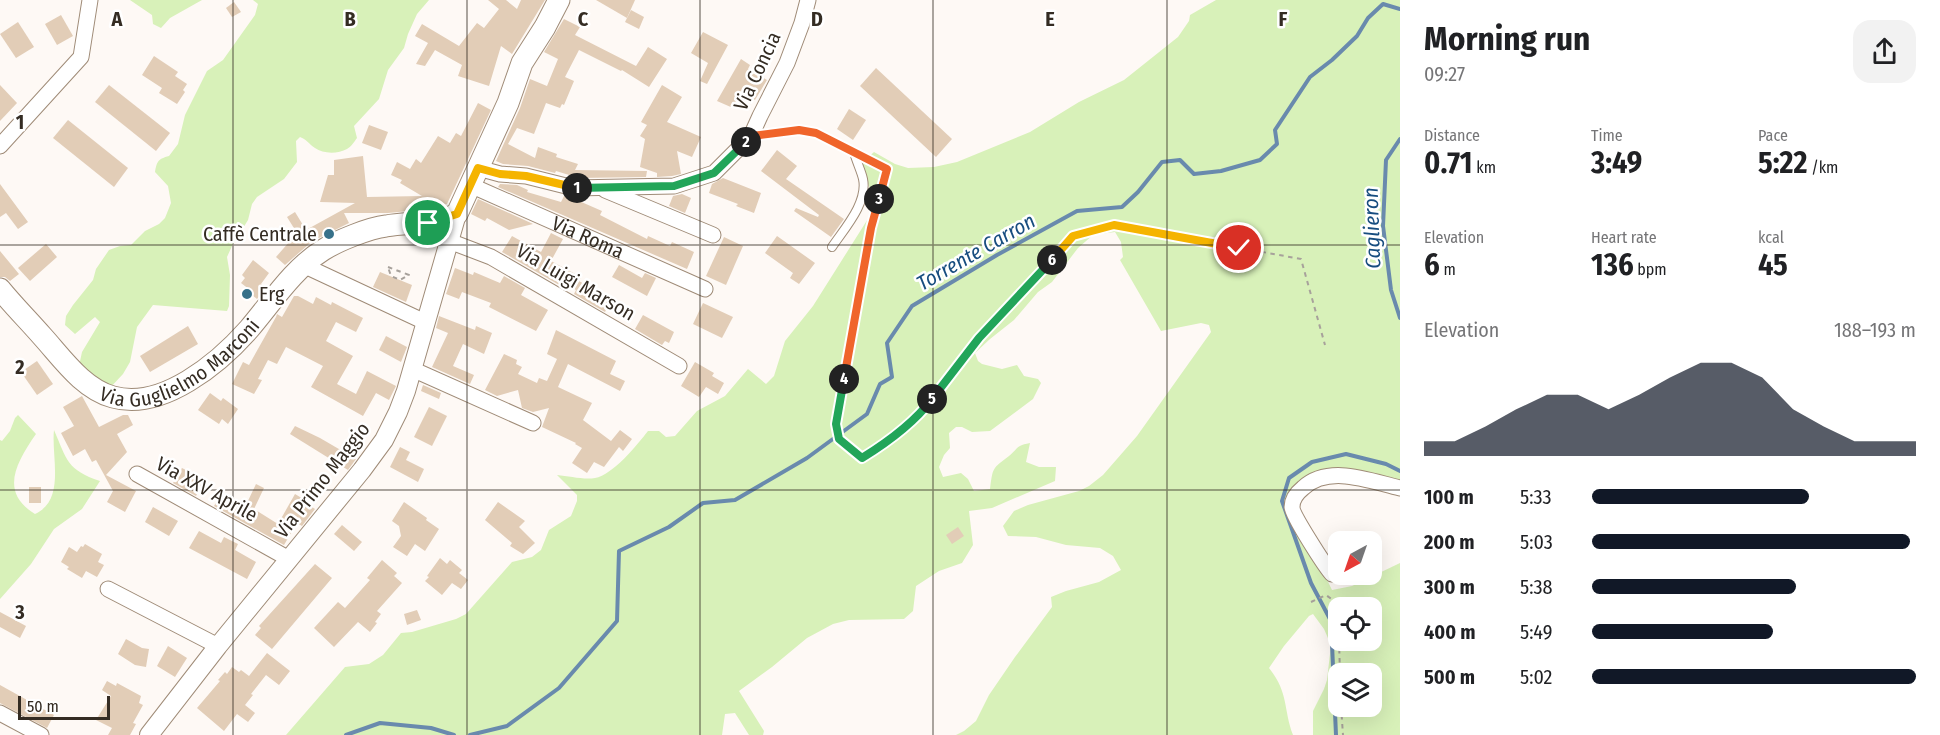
<!DOCTYPE html>
<html lang="en">
<head>
<meta charset="utf-8">
<style>
	:root { --surface:#fff; --page:#f2f2f2; --text:#202124; --muted:#757577; --accent:#111827 }
	body { margin:0; font-family:"Fira Sans Condensed",sans-serif; background:var(--page); color:var(--text); height:100vh; display:flex; flex-direction:column; font-size:22px; white-space:nowrap }
	* { box-sizing:border-box; margin:0 }
	p { font-size:20px; color:var(--muted) }
	.icon { flex:none; width:33px; height:33px; fill:none; stroke:currentColor; stroke-width:2; stroke-linecap:round; stroke-linejoin:round }
	.map { position:relative; flex:1; overflow:hidden }
	.details { display:flex; flex-direction:column; background:var(--surface); width:540px }
	.details>* { flex:none }
	.needle { width:39px; rotate:220deg }
	.buttons { position:absolute; left:1328px; top:531px; display:grid; gap:12px }
	.buttons a { display:grid; place-items:center; width:54px; height:54px; border-radius:12px; background:var(--surface); box-shadow:0 6px 24px #0002; font-size:30px }
	.scale { position:absolute; left:18px; bottom:15px; width:92px; box-sizing:border-box; padding-left:6px; border:3px solid #342c23; border-top:0; font-size:16px; line-height:21px; white-space:nowrap; color:#342c23; -webkit-text-stroke:4px #fff; paint-order:stroke }
	.pin { position:absolute; display:grid; place-items:center; width:51px; height:51px; color:#fff; margin:-26px; border:3px solid #fff; border-radius:50%; box-shadow:0 2px 6px #0007 }
	.km { position:absolute; width:30px; height:30px; margin:-15px; border-radius:50%; background:#222; color:#fff; font-size:16px; line-height:30px; text-align:center }
	.round { display:grid; place-items:center; flex:none; width:63px; height:63px; border-radius:18px; background:var(--page) }
	.head { display:flex; align-items:center; justify-content:space-between; height:102px; padding:0 24px }
	h1 { font-size:33px; font-weight:700; line-height:45px }
	.figures { display:grid; grid-template-columns:repeat(3,1fr); gap:9px; height:102px; padding:6px 24px }
	.figures div { display:grid; align-content:center }
	.figures b { font-size:30px; font-weight:700 }
	.figures small { font-size:16px; font-weight:400 }
	.figures p { font-size:16px }
	.chart { height:168px; padding:12px 24px }
	.chart p { display:flex; justify-content:space-between }
	.chart svg { width:100%; height:108px; margin-top:6px; fill:var(--accent); opacity:.7 }
	ul { padding:0 24px; list-style:none; font-size:20px }
	li { display:grid; grid-template-columns:96px 72px 1fr; align-items:center; height:45px }
	li i { height:15px; border-radius:8px; background:var(--accent) }
	main { display:flex; flex:1; min-height:0 }
	.map>svg:first-child { display:block }
	.green { fill:#d8f1b9; fill-rule:evenodd }
	.lines { fill:none; stroke-linecap:round; stroke-linejoin:round }
	.stream { stroke:#698aad; stroke-width:4 }
	.building { fill:#e2cdb7 }
	.service-casing { stroke:#9f8b77; stroke-width:10 }
	.minor-casing { stroke:#9f8b77; stroke-width:17 }
	.tertiary-casing { stroke:#9f8b77; stroke-width:20 }
	.secondary-casing { stroke:#9f8b77; stroke-width:23 }
	.path { stroke:#a7a19b; stroke-width:2; stroke-dasharray:4.5 4.5; stroke-linecap:butt }
	.service { stroke:#fff; stroke-width:8 }
	.minor { stroke:#fff; stroke-width:15 }
	.tertiary { stroke:#fff; stroke-width:18 }
	.secondary { stroke:#fff; stroke-width:21 }
	.split-1-casing { stroke:#fff; stroke-width:12 }
	.split-2-casing { stroke:#fff; stroke-width:12 }
	.split-3-casing { stroke:#fff; stroke-width:12 }
	.split-4-casing { stroke:#fff; stroke-width:12 }
	.split-5-casing { stroke:#fff; stroke-width:12 }
	.split-6-casing { stroke:#fff; stroke-width:12 }
	.split-7-casing { stroke:#fff; stroke-width:12 }
	.split-1 { stroke:#f5b400; stroke-width:8 }
	.split-2 { stroke:#22a559; stroke-width:8 }
	.split-3 { stroke:#f0652b; stroke-width:8 }
	.split-4 { stroke:#f0652b; stroke-width:8 }
	.split-5 { stroke:#22a559; stroke-width:8 }
	.split-6 { stroke:#22a559; stroke-width:8 }
	.split-7 { stroke:#f5b400; stroke-width:8 }
	.grid { fill:none; stroke:#342c23; stroke-width:1.5; stroke-opacity:0.55 }
	.poi-dot { fill:#37718a; stroke:#fff; stroke-width:2 }
	.labels { text-anchor:middle; stroke-width:5; stroke-linejoin:round; paint-order:stroke }
	.street-label { font-size:20px; fill:#342c23; stroke:#fff }
	.poi-label { font-size:20px; fill:#342c23; stroke:#fff; text-anchor:end }
	.water-label { font-size:21px; font-style:italic; fill:#174d7f; stroke:#fff }
	.grid-label { font-size:20px; text-anchor:middle; font-weight:bold; fill:#342c23; stroke:#fff; stroke-width:5; stroke-linejoin:round; paint-order:stroke }
</style>
</head>
<body>
<main>
<div class="map">
<svg width="1400" height="735" viewBox="0 0 1400 735">
	<rect width="100%" height="100%" fill="#fef9f5"/>
	<!-- green -->
	<g class="green">
		<path d="M130,0H202L170,18L161,28L153,24L152,15Z"/>
		<path d="M253,0H429L417,14L408,34L404,48L388,70L379,99L354,126L357,138C354,142 351,147 347,149C338,154 323,154 315,148C309,144 306,139 300,137L296,141L297,162L284,179L257,197L252,204L248,220L232,246L227,257L230,275L229,306L227,311L153,305L137,327L130,362L123,374L109,389L79,366L82,352L100,322L95,317L75,334L65,325L66,316L73,305L93,280L96,269L109,250L120,246L131,245L145,231L159,224L165,218L171,203L168,186L155,172C157,161 158,159 169,156L178,144L185,115L207,71L223,60L255,15L258,4Z"/>
		<path d="M1216,0H1400V491L1368,482L1319,484L1294,502L1318,561L1332,590L1352,586L1400,563V735H1313V711L1324,689L1327,680L1331,645L1324,629L1313,614L1309,616L1284,646L1269,668C1289,693 1283,708 1293,735H956L964,731L976,721L989,695L1015,657L1052,607L1051,597L1066,591L1099,582L1121,570L1113,556L1100,548L1066,545L1036,537L1008,536L1003,526L1014,511L1028,505L1079,491L1089,486L1103,475L1137,436L1211,332L1209,325L1201,323L1161,331L1120,260L1123,257L1121,242L1115,232L1093,235L1078,248L1052,282L1038,292L1014,320L990,339L975,353L978,361L982,364L1002,369L1017,365L1024,376L1038,379L1041,383L1033,399L990,431L972,432L962,427H956L949,433L950,448L944,455L939,467L943,477L961,473L968,479L974,491L990,489C993,467 992,469 1009,456C1019,448 1015,446 1030,443L1026,462L1039,467H1056L1055,481L992,508L969,511L973,545L962,563L939,571L916,586L913,611L904,619L849,620L833,624L807,638L772,667L739,691L764,731L763,735H749L735,713L725,714L722,735H286L345,667L369,664L383,655L401,633L412,632L456,619L466,614L512,562L532,557L541,550L549,530L571,516L577,501V495L557,475C569,476 584,480 595,478C613,475 637,445 648,431H659L666,437L675,436L697,411L725,396L748,369L766,384L774,376L785,341L813,306L871,214L876,203L861,167L864,161L874,152L895,164L908,168L934,167L957,162L1030,132L1079,102L1124,80L1178,37L1189,21L1190,15ZM1338,608H1371V640H1338ZM1338,674H1371V706H1338Z"/>
		<path d="M18,415L36,434C15,464 0,493 35,514C66,500 51,456 54,430C67,460 67,470 100,481L82,509L54,529L31,564L0,599V440L2,441L10,431L15,418Z"/>
	</g>
	<g class="lines">
		<!-- stream -->
		<g class="stream">
			<path d="M1400,139L1386,160L1383,226L1391,290L1400,318"/>
			<path d="M346,735L380,723L431,728L454,735"/>
			<path d="M470,735L507,726L559,688L617,621L619,551L669,527L703,503L735,500L807,458L867,414L880,384L892,377L887,343L912,306L997,255L1077,211L1122,207L1138,192L1162,162L1180,160L1194,174L1221,171L1260,160L1277,144L1275,130L1310,77L1332,60L1357,36L1368,18L1383,4L1400,9"/>
			<path d="M1336,735L1331,621L1311,583L1282,501L1289,478L1312,462L1346,454L1386,464L1400,471"/>
		</g>
	</g>
	<!-- building -->
	<g class="building">
		<path d="M488,0H506L517,9L521,0H545L512,54L501,46L489,86L458,76L462,65L435,50L425,66L416,64L428,43L415,36L422,24L459,46L477,23L484,28L499,9Z"/>
		<path d="M596,0H635L627,18Z"/>
		<path d="M234,2L241,12L232,17L226,8Z"/>
		<path d="M631,10L644,17L639,29L625,22Z"/>
		<path d="M61,15L73,36L57,45L45,24Z"/>
		<path d="M564,19L580,27L575,35L636,66L648,47L667,59L649,87L622,70L621,71L579,50L565,77L574,81L564,105L562,104L560,108L546,103L534,134L517,128L508,144L535,158L538,147L557,154L556,157L578,164L575,170L647,171L646,177L579,178L556,171L555,173L528,166L503,164L496,161L520,108L530,79L547,86L558,59L544,52Z"/>
		<path d="M18,22L34,47L16,58L0,34Z"/>
		<path d="M703,32L728,45L707,84L700,81L708,63L691,53Z"/>
		<path d="M154,56L178,72L175,76L187,84L183,90L185,92L177,104L159,93L162,88L142,75Z"/>
		<path d="M741,59L750,65L748,69L767,80L755,100L740,91L733,108L717,101Z"/>
		<path d="M876,68L952,139L936,157L860,86Z"/>
		<path d="M0,85L17,103L0,121Z"/>
		<path d="M109,85L170,133L156,151L95,102Z"/>
		<path d="M662,85L682,97L667,122L701,137L692,157L677,151L681,174L672,176L657,177V173L640,167L645,139L640,136L647,125L641,122Z"/>
		<path d="M478,103L491,110L447,204L437,208L419,198V210L388,213H344L349,223L319,238L317,237L285,265L276,257L297,233L287,217L295,212L306,230L355,203L320,202L328,175H334V160L363,156L367,197L422,196L400,183L402,180L391,175L397,162L410,169L416,159L421,163L438,136L450,143L456,133L461,136Z"/>
		<path d="M849,109L866,120L853,140L837,129Z"/>
		<path d="M68,120L128,168L114,187L53,138Z"/>
		<path d="M369,125L388,132L381,150L362,143Z"/>
		<path d="M777,150L797,166L786,179L844,219L831,237L794,211L796,208L818,217L819,215L761,171Z"/>
		<path d="M723,178L761,193L754,213L736,206L738,204L709,193L712,184Z"/>
		<path d="M0,184L28,222L18,229L6,213L0,217Z"/>
		<path d="M500,184L517,185L528,190L527,192L561,202L564,196L570,197L602,211L600,215L647,239L648,236L670,246L672,242L694,252L687,269L498,187Z"/>
		<path d="M682,194L691,198L685,213L669,206L673,196Z"/>
		<path d="M478,199L531,223L533,224L509,230L487,218L485,221L471,214Z"/>
		<path d="M551,233L563,239L551,261L581,277L579,281L605,296L604,298L610,302L605,312L574,294L576,290L563,283L561,286L502,252L512,236L541,252Z"/>
		<path d="M777,236L815,263L799,284L790,278L793,273L765,253Z"/>
		<path d="M724,237L743,246L726,285L706,276Z"/>
		<path d="M46,244L57,257L30,281L18,268Z"/>
		<path d="M0,251L19,274L10,281L5,277H0Z"/>
		<path d="M253,260L269,273L261,284L266,288L257,299L252,295L254,293L241,283L245,278L242,275Z"/>
		<path d="M619,265L642,278L645,273L656,278L647,296L612,277Z"/>
		<path d="M455,268L473,275L474,272L500,283L504,276L525,288L521,295L548,310L536,331L489,307L491,303L462,292L459,299L446,294Z"/>
		<path d="M380,272L412,285L406,302L373,287Z"/>
		<path d="M294,296H298L313,304L316,297L331,305L332,302L363,318L356,332L336,322L326,341L353,356L337,384L356,394L367,371L396,386L389,400L376,393L363,416L311,387L323,366L286,347L277,364L268,360L258,379L262,380L254,394L232,384L243,362L249,365L276,317L277,314L282,317Z"/>
		<path d="M703,303L733,317L722,338L693,324Z"/>
		<path d="M643,315L674,332L669,343L665,341L662,345L635,329Z"/>
		<path d="M439,316L475,330L476,326L492,333L484,354L463,344L453,366L474,375L470,384L432,367L448,333L436,328Z"/>
		<path d="M188,326L198,344L150,372L140,356Z"/>
		<path d="M556,330L616,361L610,374L625,381L620,391L568,364L558,387L592,403L583,420L611,441L620,430L632,439L623,451L619,447L604,467L594,462L587,473L572,463L582,448L575,444L576,443L542,427L549,408L533,412L522,408L518,390L497,396L485,390L504,354L517,360L516,364L522,367L518,374L537,383L539,378L547,381L557,359L547,354Z"/>
		<path d="M386,336L407,347L401,362L379,350Z"/>
		<path d="M37,361L53,384L37,395L21,372Z"/>
		<path d="M695,362L714,373L712,376L724,383L718,394L706,387L699,397L681,386Z"/>
		<path d="M423,385L441,393L439,399L421,391Z"/>
		<path d="M210,393L221,401L223,398L238,409L228,424L222,419L219,424L198,410Z"/>
		<path d="M82,396L99,427L123,415H128L133,425L117,434L127,452L106,475L136,491L125,512L107,502L113,491L96,460L92,462L85,449L73,456L61,433L74,426L63,407Z"/>
		<path d="M429,407L447,416L432,446L414,437Z"/>
		<path d="M295,426L320,438L356,459L348,470L290,434Z"/>
		<path d="M400,447L410,452L406,460L424,469L418,482L390,467Z"/>
		<path d="M182,468L205,480L196,496L173,483Z"/>
		<path d="M256,484L264,488L254,509L278,524L295,494L310,503L309,505L315,509L302,526L297,523L284,545L214,506L220,496L224,498L226,494L246,505Z"/>
		<rect x="29" y="487" width="12" height="16"/>
		<path d="M404,502L427,518L426,520L439,529L425,551L415,544L407,556L393,547L401,536L399,526L392,521Z"/>
		<path d="M498,502L525,521L519,527L535,543L523,554L510,546L512,543L485,520Z"/>
		<path d="M153,507L178,521L169,536L145,522Z"/>
		<path d="M342,525L362,542L354,551L334,534Z"/>
		<path d="M958,527L964,536L952,544L946,535Z"/>
		<path d="M199,531L221,543L224,537L238,544L235,550L256,562L247,579L189,548Z"/>
		<path d="M85,544L102,554L98,562L104,565L97,577L86,571L82,578L67,569L69,567L61,562L69,547L77,552L81,546L83,547Z"/>
		<path d="M440,558L447,564L450,560L462,570L459,573L468,580L461,589L452,583L442,595L425,581L429,577L427,576Z"/>
		<path d="M382,560L397,573L394,576L402,583L377,611L381,614L375,622L377,623L370,632L358,622L334,647L314,628L338,602L345,608L370,580L367,578Z"/>
		<path d="M315,564L332,578L272,649L255,635L261,628L259,626Z"/>
		<path d="M417,610L421,620L407,625L404,614Z"/>
		<path d="M0,612L26,626L20,638L0,627Z"/>
		<path d="M126,639L142,648L149,649L146,667L135,665L118,654Z"/>
		<path d="M168,646L187,658L175,677L157,666Z"/>
		<path d="M267,653L290,671L279,685L266,675L251,694L253,695L245,705L255,713L248,722L237,714L224,731L197,708L220,681L218,680L225,672L227,674L232,667L239,672L241,670L249,676Z"/>
		<path d="M107,681L116,686L117,683L141,696L139,703L143,705L133,723L136,724L130,735H108L112,728L96,720L111,696L102,690Z"/>
		<path d="M0,685L54,715L47,728L0,703Z"/>
	</g>
	<g class="lines">
		<defs>
			<path id="service" d="M751,136L799,130L816,133L854,152C856,161 861,170 863,179C868,203 844,229 832,247"/>
			<g id="minor">
				<path d="M0,146L81,57L90,0"/>
				<path d="M478,168L500,174L526,176L574,188L674,186L714,173L751,136L760,116L787,63L802,23L808,0"/>
				<path id="s1" d="M470,185L705,289"/>
				<path d="M605,190L713,235"/>
				<path d="M449,241L491,257L679,366"/>
				<path d="M303,265L425,322"/>
				<path d="M412,369L533,423"/>
				<path d="M137,474L289,559"/>
				<path d="M1332,574C1325,566 1292,515 1292,507C1292,499 1298,492 1303,488C1329,464 1370,481 1400,488"/>
				<path d="M108,589L218,646"/>
				<path d="M0,713L41,735"/>
			</g>
			<path id="tertiary" d="M149,735L218,646L362,470L384,440L398,412L406,391L457,214"/>
			<g id="secondary">
				<path id="s2" d="M0,289C13,305 28,320 42,336C62,358 83,389 113,397C162,411 219,363 249,329C272,302 293,269 323,250C337,241 369,228 386,226C410,222 435,225 457,214L508,103L522,63L545,27L559,0"/>
			</g>
		</defs>
		<!-- service casing -->
		<use href="#service" class="service-casing"/>
		<!-- minor casing -->
		<use href="#minor" class="minor-casing"/>
		<!-- tertiary casing -->
		<use href="#tertiary" class="tertiary-casing"/>
		<!-- secondary casing -->
		<use href="#secondary" class="secondary-casing"/>
		<!-- path -->
		<g class="path">
			<path d="M867,159L887,169L871,228L836,424L839,439L862,458L888,442L926,407L979,338L1073,236L1114,225L1301,259L1325,345"/>
			<path d="M388,267L409,275L400,280L391,276Z"/>
			<path d="M1311,602L1326,595L1338,604V616"/>
			<path d="M1339,640L1340,674"/>
			<path d="M1341,706L1343,735"/>
		</g>
		<!-- service -->
		<use href="#service" class="service"/>
		<!-- minor -->
		<use href="#minor" class="minor"/>
		<!-- tertiary -->
		<use href="#tertiary" class="tertiary"/>
		<!-- secondary -->
		<use href="#secondary" class="secondary"/>
	</g>
	<g class="lines">
		<defs>
			<path id="split-1" d="M428,223L457,214L478,168L500,174L526,176L577,188"/>
			<path id="split-2" d="M577,188L674,186L714,173L746,142"/>
			<path id="split-3" d="M746,142L752,136L799,130L816,133L887,169L879,199"/>
			<path id="split-4" d="M844,379L871,228L879,199"/>
			<path id="split-5" d="M844,379L836,424L839,439L862,458C888,442 914,423 932,399"/>
			<path id="split-6" d="M932,399L979,338L1052,260"/>
			<path id="split-7" d="M1052,260L1073,236L1114,225L1239,248"/>
		</defs>
		<!-- split-1 casing -->
		<use href="#split-1" class="split-1-casing"/>
		<!-- split-2 casing -->
		<use href="#split-2" class="split-2-casing"/>
		<!-- split-3 casing -->
		<use href="#split-3" class="split-3-casing"/>
		<!-- split-4 casing -->
		<use href="#split-4" class="split-4-casing"/>
		<!-- split-5 casing -->
		<use href="#split-5" class="split-5-casing"/>
		<!-- split-6 casing -->
		<use href="#split-6" class="split-6-casing"/>
		<!-- split-7 casing -->
		<use href="#split-7" class="split-7-casing"/>
		<!-- split-1 -->
		<use href="#split-1" class="split-1"/>
		<!-- split-2 -->
		<use href="#split-2" class="split-2"/>
		<!-- split-3 -->
		<use href="#split-3" class="split-3"/>
		<!-- split-4 -->
		<use href="#split-4" class="split-4"/>
		<!-- split-5 -->
		<use href="#split-5" class="split-5"/>
		<!-- split-6 -->
		<use href="#split-6" class="split-6"/>
		<!-- split-7 -->
		<use href="#split-7" class="split-7"/>
	</g>
	<!-- grid -->
	<path class="grid" d="M233,0V735M467,0V735M700,0V735M933,0V735M1167,0V735M0,245H1400M0,490H1400"/>
	<!-- markers -->
	<g class="poi-dot">
		<circle cx="329" cy="234" r="6"/>
		<circle cx="247" cy="294" r="6"/>
	</g>
	<g class="labels">
		<!-- street labels -->
		<g class="street-label">
			<text transform="translate(757 71) rotate(-65)" y="7">Via Concia</text>
			<text dy="7" stroke="none"><textPath href="#s1" startOffset="129">Via Roma</textPath></text>
			<text transform="translate(576 282) rotate(30)" y="7">Via Luigi Marson</text>
			<text dy="7" stroke="none"><textPath href="#s2" startOffset="236">Via Guglielmo Marconi</textPath></text>
			<text transform="translate(322 480) rotate(-52)" y="7">Via Primo Maggio</text>
			<text transform="translate(207 489) rotate(29)" y="7">Via XXV Aprile</text>
		</g>
		<!-- poi labels -->
		<g class="poi-label">
			<text x="317" y="241">Caffè Centrale</text>
			<text x="259" y="301" text-anchor="start">Erg</text>
		</g>
		<!-- water labels -->
		<g class="water-label">
			<text transform="translate(1372 228) rotate(-92)" y="7">Caglieron</text>
			<text transform="translate(976 252) rotate(-30)" y="7">Torrente Carron</text>
		</g>
	</g>
	<g class="grid-label">
		<text x="117" y="26">A</text>
		<text x="350" y="26">B</text>
		<text x="583" y="26">C</text>
		<text x="817" y="26">D</text>
		<text x="1050" y="26">E</text>
		<text x="1283" y="26">F</text>
		<text x="20" y="129">1</text>
		<text x="20" y="374">2</text>
		<text x="20" y="619">3</text>
	</g>
</svg>
<div class="buttons">
<a><svg class="needle" viewBox="-14 -14 28 28"><path d="M0-13l5 13h-10z" fill="#e53935"/><path d="M0 13l5-13h-10z" fill="#757577"/></svg></a>
<a><svg class="icon" aria-label="locate" viewBox="0 0 24 24"><circle cx="12" cy="12" r="6"/><path d="M12 2v4M12 18v4M2 12h4M18 12h4"/></svg></a>
<a><svg class="icon" aria-label="layers" viewBox="0 0 24 24"><path d="M12 4l9 5-9 5-9-5zM3 14l9 5 9-5"/></svg></a>
</div>
<div class="scale">50 m</div>
<div class="pin" style="left:428px;top:223px;background:#1e9e55"><svg class="icon" aria-label="arrive" viewBox="0 0 24 24"><path d="M6 21V4h12l-3 4 3 4H6"/></svg></div>
<div class="pin" style="left:1239px;top:248px;background:#d93025"><svg class="icon" aria-label="check" viewBox="0 0 24 24"><path d="M5 12l5 5 9-10"/></svg></div>
<b class="km" style="left:577px;top:188px">1</b>
<b class="km" style="left:746px;top:142px">2</b>
<b class="km" style="left:879px;top:199px">3</b>
<b class="km" style="left:844px;top:379px">4</b>
<b class="km" style="left:932px;top:399px">5</b>
<b class="km" style="left:1052px;top:260px">6</b>
</div>
<section class="details">
<div class="head"><div><h1>Morning run</h1><p>09:27</p></div><a class="round"><svg class="icon" aria-label="share" viewBox="0 0 24 24"><path d="M12 15V3M7 8l5-5 5 5M5 13v7h14v-7"/></svg></a></div>
<div class="figures">
<div><p>Distance</p><b>0.71<small> km</small></b></div>
<div><p>Time</p><b>3:49</b></div>
<div><p>Pace</p><b>5:22<small> /km</small></b></div>
</div>
<div class="figures">
<div><p>Elevation</p><b>6<small> m</small></b></div>
<div><p>Heart rate</p><b>136<small> bpm</small></b></div>
<div><p>kcal</p><b>45</b></div>
</div>
<div class="chart"><p><span>Elevation</span>188–193 m</p>
<svg viewBox="0 0 160 44" preserveAspectRatio="none"><path d="M0 44V38L10 38L20 32L30 25L40 19L50 19L60 25L70 19L80 12L90 6L100 6L110 12L120 25L130 32L140 38L150 38L160 38V44z"/></svg>
</div>
<ul>
<li><b>100 m</b>5:33<i style="width:67%"></i></li>
<li><b>200 m</b>5:03<i style="width:98%"></i></li>
<li><b>300 m</b>5:38<i style="width:63%"></i></li>
<li><b>400 m</b>5:49<i style="width:56%"></i></li>
<li><b>500 m</b>5:02<i style="width:100%"></i></li>
</ul>
</section>
</main>
</body>
</html>
